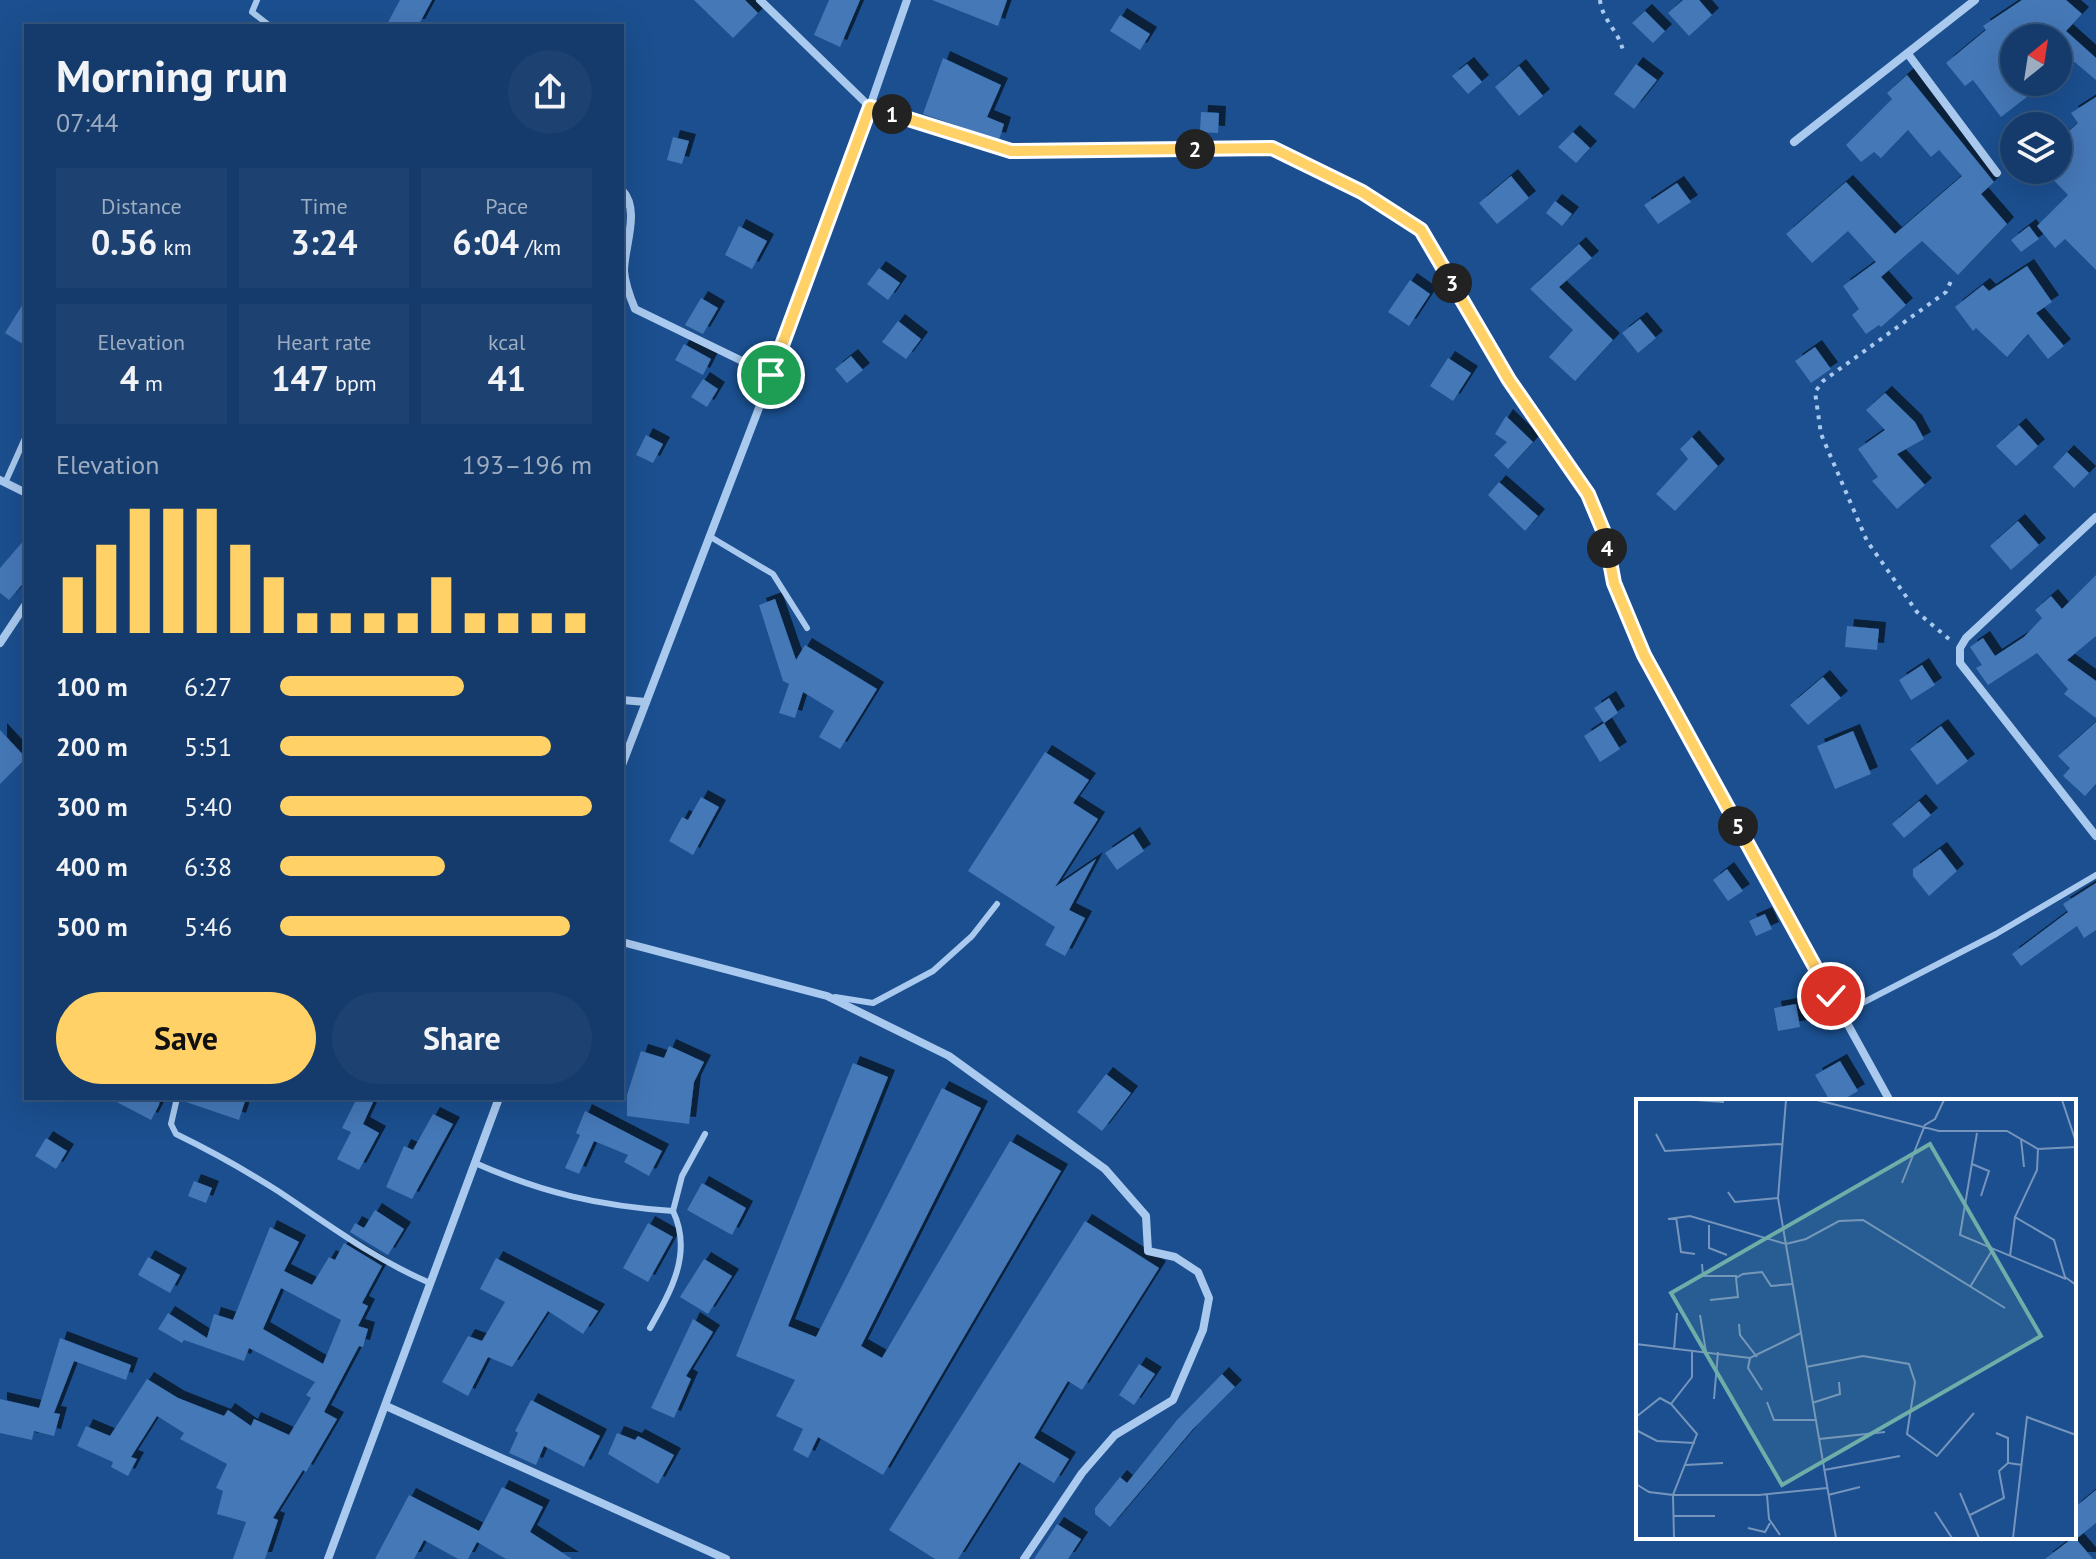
<!DOCTYPE html>
<html lang="en">
<head>
<meta charset="utf-8">
<style>
	:root { --surface:#143b6b; --page:#1d4271; --text:#f1f3f6; --muted:#9dadc1; --line:#33557e; --accent:#ffd166 }
	body { margin:0; font-family:"PT Sans",sans-serif; background:var(--page); color:var(--text); height:100vh; display:flex; flex-direction:column; font-size:30px; white-space:nowrap }
	* { box-sizing:border-box; margin:0 }
	p { font-size:26px; color:var(--muted) }
	.icon { flex:none; width:44px; height:44px; fill:none; stroke:currentColor; stroke-width:2; stroke-linecap:round; stroke-linejoin:round }
	.map { position:relative; flex:1; overflow:hidden }
	.panel { position:absolute; left:24px; top:24px; width:600px; height:1076px; display:flex; flex-direction:column; background:var(--surface); border-radius:0px; box-shadow:0 8px 32px #0002,0 0 0 2px var(--line) }
	.panel>* { flex:none }
	.needle { width:52px; rotate:30deg }
	.fabs { position:absolute; left:2000px; top:24px; display:grid; gap:16px }
	.fabs a { display:grid; place-items:center; width:72px; height:72px; border-radius:50%; background:var(--surface); box-shadow:0 8px 32px #0002,0 0 0 2px var(--line); font-size:40px }
	.pin { position:absolute; display:grid; place-items:center; width:68px; height:68px; color:#fff; margin:-34px; border:4px solid #fff; border-radius:50%; box-shadow:0 2px 8px #0007 }
	.km { position:absolute; width:40px; height:40px; margin:-20px; border-radius:50%; background:#222; color:#fff; font-size:22px; line-height:40px; text-align:center }
	.round { display:grid; place-items:center; flex:none; width:84px; height:84px; border-radius:42px; background:var(--page) }
	.headline { display:flex; align-items:center; justify-content:space-between; height:136px; padding:0 32px }
	h1 { font-size:44px; font-weight:800; line-height:60px }
	.figures { display:grid; grid-template-columns:repeat(3,1fr); gap:12px; height:136px; padding:8px 32px }
	.figures div { display:grid; align-content:center; border-radius:0px; background:var(--page); text-align:center }
	.figures b { font-size:34px; font-weight:800 }
	.figures small { font-size:22px; font-weight:400 }
	.figures p { font-size:22px }
	.chart { height:224px; padding:16px 32px }
	.chart p { display:flex; justify-content:space-between }
	.chart svg { width:100%; height:144px; margin-top:8px; stroke:var(--accent); stroke-width:6 }
	.button { display:flex; gap:16px; margin-top:auto; padding:16px 32px }
	.button a { flex:1; height:92px; border-radius:48px; background:var(--accent); color:#111; font-size:32px; font-weight:800; line-height:92px; text-align:center }
	.button a+a { background:var(--page); color:var(--text) }
	ul { padding:0 32px; list-style:none; font-size:26px }
	li { display:grid; grid-template-columns:128px 96px 1fr; align-items:center; height:60px }
	li i { height:20px; border-radius:10px; background:var(--accent) }
	.map>svg:first-child { display:block }
	.building { fill:#4478b7; fill-rule:evenodd; filter:url(#shadow) }
	.lines { fill:none; stroke-linecap:round; stroke-linejoin:round }
	.path { stroke:#a9c9ee; stroke-width:4; stroke-dasharray:4 6; stroke-linecap:butt }
	.lane { stroke:#a9c9ee; stroke-width:6 }
	.street { stroke:#a9c9ee; stroke-width:8 }
	.route-casing { stroke:#fff; stroke-width:16 }
	.route { stroke:#ffd166; stroke-width:10 }
	.inset-road { fill:none; stroke:#7695bc; stroke-width:2 }
	.view { fill:#6fada8; fill-opacity:0.15; stroke:#6fada8; stroke-width:4 }
	.inset-edge { fill:none; stroke:#fff; stroke-width:4 }
</style>
</head>
<body>
<div class="map">
<svg width="2096" height="1559" viewBox="0 0 2096 1559">
	<defs>
		<filter id="shadow"><feDropShadow dx="7" dy="-7" stdDeviation="0" flood-color="#0009"/></filter>
	</defs>
	<rect width="100%" height="100%" fill="#1b4f8f"/>
	<!-- building -->
	<g class="building">
		<path d="M400,0H432L418,26H386Z"/>
		<path d="M694,0H745L758,13L733,38Z"/>
		<path d="M829,0H860L840,47L814,35Z"/>
		<path d="M932,0H1007L998,26Z"/>
		<path d="M1683,0H1699L1712,15L1689,36L1668,13Z"/>
		<path d="M2022,0H2066L2082,14L2066,31L2096,58V80L2071,59L2058,70V38H2014V54L2007,59L2014,69V82H2024L2032,93L2001,117L1973,80L1965,86L1946,63L1986,30L1983,26Z"/>
		<path d="M1645,11L1665,31L1653,43L1632,23Z"/>
		<path d="M1120,15L1150,34L1140,50L1110,31Z"/>
		<path d="M943,58L1001,85L987,117L1004,124L999,140L923,114Z"/>
		<path d="M1467,64L1482,82L1468,94L1452,76Z"/>
		<path d="M1636,64L1657,80L1634,109L1614,94Z"/>
		<path d="M1519,66L1543,96L1519,116L1495,87Z"/>
		<path d="M1907,75L1994,182L1981,194L2007,224L1958,275L1922,241L1881,277L1906,305L1881,327L1879,325L1866,334L1852,315L1859,309L1843,286L1876,262L1848,231L1812,263L1786,234L1846,182L1895,234L1962,176L1939,150L1931,157L1908,130L1881,158L1874,152L1861,162L1846,145L1892,99L1887,93Z"/>
		<path d="M2096,97V270L2065,239L2055,248L2037,226L2068,195L2044,170H2058V141L2078,123L2071,113Z"/>
		<path d="M1201,112L1219,113L1218,133L1200,132Z"/>
		<path d="M1573,132L1590,148L1576,163L1558,147Z"/>
		<path d="M673,137L689,141L682,164L667,160Z"/>
		<path d="M1511,176L1529,198L1497,224L1479,203Z"/>
		<path d="M1677,183L1691,202L1658,224L1644,205Z"/>
		<path d="M1555,201L1572,214L1562,226L1546,213Z"/>
		<path d="M739,226L767,241L752,269L725,255Z"/>
		<path d="M2029,226L2039,239L2021,252L2011,240Z"/>
		<path d="M1579,244L1592,258L1559,287L1613,340L1575,381L1549,357L1573,330L1530,289Z"/>
		<path d="M2027,266L2052,302L2036,313L2064,346L2048,359L2028,334L2007,357L1976,328L1973,331L1955,307L1983,285L1989,291Z"/>
		<path d="M879,268L900,283L888,300L867,284Z"/>
		<path d="M1410,280L1430,294L1409,326L1388,312Z"/>
		<path d="M701,298L718,308L703,334L685,325Z"/>
		<path d="M26,299V346L5,333Z"/>
		<path d="M1640,319L1656,338L1638,353L1622,333Z"/>
		<path d="M898,321L921,339L906,359L882,342Z"/>
		<path d="M684,344L711,359L703,375L675,360Z"/>
		<path d="M1815,347L1831,369L1811,383L1795,361Z"/>
		<path d="M851,356L863,370L847,383L835,369Z"/>
		<path d="M1448,358L1471,373L1453,401L1430,386Z"/>
		<path d="M703,379L718,389L707,407L691,397Z"/>
		<path d="M1885,393L1915,422L1924,439L1897,454L1925,485L1897,509L1872,481L1878,477L1858,449L1885,430L1866,410Z"/>
		<path d="M1506,416L1533,442L1508,469L1494,455L1507,442L1495,434Z"/>
		<path d="M2019,425L2038,446L2016,466L1996,446Z"/>
		<path d="M646,435L663,444L653,463L636,455Z"/>
		<path d="M1692,437L1718,466L1675,511L1656,494L1688,459L1680,449Z"/>
		<path d="M2067,452L2089,473L2074,488L2053,467Z"/>
		<path d="M1499,482L1538,516L1525,531L1488,495Z"/>
		<path d="M2018,521L2039,545L2011,570L1990,546Z"/>
		<path d="M26,538V580L9,600L0,593V568Z"/>
		<path d="M2096,575V636L2067,660L2096,681V718L2064,694L2068,689L2037,653L1988,685L1976,668L1982,665L1970,647L1983,638L1995,656L2024,637L2042,618L2035,610L2051,596L2062,609Z"/>
		<path d="M775,599L796,660L805,645L877,689L840,749L819,737L834,711L803,692L795,718L779,713L789,684L783,681L759,605Z"/>
		<path d="M1847,626L1879,629L1877,650L1845,647Z"/>
		<path d="M1922,665L1935,685L1911,700L1899,680Z"/>
		<path d="M1823,677L1841,698L1808,725L1790,705Z"/>
		<path d="M1609,698L1618,713L1604,723L1594,708Z"/>
		<path d="M2096,722V784L2085,796L2063,776L2070,768L2058,756Z"/>
		<path d="M1604,723L1620,749L1600,762L1584,736Z"/>
		<path d="M1941,726L1968,761L1937,785L1910,749Z"/>
		<path d="M0,730L26,758L0,784Z"/>
		<path d="M1853,731L1871,774L1835,789L1817,746Z"/>
		<path d="M1045,752L1089,780L1073,803L1098,819L1055,887L1096,859L1069,910L1085,918L1065,956L1045,945L1055,927L968,871Z"/>
		<path d="M701,797L719,807L693,855L669,841L682,817L688,820Z"/>
		<path d="M1919,801L1931,815L1904,838L1892,824Z"/>
		<path d="M1133,834L1144,851L1117,870L1105,853Z"/>
		<path d="M1940,849L1957,871L1929,896L1913,876V869Z"/>
		<path d="M1727,869L1743,891L1728,901L1713,880Z"/>
		<path d="M2096,883V930L2084,938L2077,926L2021,966L2012,954L2068,912L2063,904Z"/>
		<path d="M1765,914L1772,929L1756,936L1749,921Z"/>
		<path d="M1796,1004L1800,1027L1778,1031L1774,1008Z"/>
		<path d="M669,1046L704,1062L694,1082L689,1124L627,1116V1095L641,1051L664,1058Z"/>
		<path d="M1840,1061L1858,1091L1841,1101H1830L1815,1075Z"/>
		<path d="M853,1063L888,1077L788,1326L816,1337L942,1088L981,1108L861,1346L882,1358L1010,1141L1061,1171L883,1475L818,1437L808,1458L793,1450L803,1429L776,1416L795,1380L736,1356Z"/>
		<path d="M1106,1074L1131,1093L1102,1131L1077,1112Z"/>
		<path d="M109,1098H160L159,1105L151,1120Z"/>
		<path d="M183,1098H246L239,1120L183,1101Z"/>
		<path d="M357,1098H375L363,1124L379,1133L359,1170L337,1159L351,1132L342,1128Z"/>
		<path d="M585,1111L662,1151L649,1176L624,1162L628,1155L594,1141L579,1174L565,1168L580,1135L576,1133Z"/>
		<path d="M433,1114L453,1124L412,1199L386,1187L404,1146L413,1150Z"/>
		<path d="M46,1138L67,1151L56,1169L35,1156Z"/>
		<path d="M194,1181L212,1188L206,1203L188,1196Z"/>
		<path d="M702,1183L746,1208L732,1235L687,1210Z"/>
		<path d="M375,1210L404,1229L388,1255L350,1232L355,1223L364,1228Z"/>
		<path d="M1085,1221L1159,1268L1082,1390L1068,1381L1034,1438L1069,1459L1054,1483L1019,1462L958,1559H935L889,1530Z"/>
		<path d="M648,1223L673,1237L648,1282L623,1268Z"/>
		<path d="M270,1227L299,1242L284,1271L312,1285L329,1257L335,1260L344,1243L382,1266L362,1303L368,1306L358,1326L368,1329L363,1347L359,1346L324,1412L337,1419L306,1472L303,1470L273,1518L278,1520L265,1559H233L246,1522L217,1514L223,1491L216,1488L227,1464L180,1439L184,1433L157,1416L131,1457L137,1459L128,1476L111,1467L113,1462L77,1446L86,1426L110,1436L147,1379L178,1398L224,1416L228,1410L251,1426L254,1419L289,1435L311,1398L306,1395L315,1382L249,1348L244,1361L184,1340L182,1343L158,1329L168,1313L207,1338L214,1314L233,1320ZM281,1288L341,1320L323,1364L263,1329Z"/>
		<path d="M148,1257L180,1275L170,1293L138,1275Z"/>
		<path d="M496,1258L598,1311L583,1334L548,1311L512,1367L488,1357L468,1396L442,1382L468,1336L482,1341L505,1302L480,1289Z"/>
		<path d="M704,1259L732,1276L708,1314L680,1297Z"/>
		<path d="M693,1319L713,1332L686,1376L691,1379L674,1418L651,1408Z"/>
		<path d="M60,1338L131,1365L126,1380L74,1361L54,1413L60,1414L54,1436L34,1431L32,1440L0,1433V1399L39,1408Z"/>
		<path d="M1139,1364L1155,1374L1134,1405L1119,1395Z"/>
		<path d="M1222,1374L1235,1387L1193,1429L1110,1527L1095,1514V1508L1120,1477L1127,1483L1177,1420Z"/>
		<path d="M531,1400L600,1436L584,1467L544,1446L536,1465L509,1453L518,1433L515,1431Z"/>
		<path d="M617,1433L635,1440L638,1436L674,1455L658,1484L608,1454Z"/>
		<path d="M502,1487L543,1507L530,1532L572,1559H506L477,1542L468,1559H458L424,1540L414,1559H375L409,1495L479,1531Z"/>
		<path d="M2096,1490V1523L2076,1539L2093,1559H2045L2074,1537V1508Z"/>
		<path d="M1057,1524L1081,1539L1068,1559H1034Z"/>
	</g>
	<g class="lines">
		<!-- path -->
		<g class="path">
			<path d="M1600,0C1602,20 1619,31 1623,51"/>
			<path d="M1949,639L1917,612L1867,541L1821,434L1815,392L1823,381L1946,292L1952,279"/>
		</g>
		<!-- lane -->
		<g class="lane">
			<path d="M257,0L252,12L270,26"/>
			<path d="M5,483L26,436"/>
			<path d="M709,536L773,574L807,628"/>
			<path d="M835,997L873,1003L933,971L972,936L997,904"/>
			<path d="M1841,1014L1996,934L2096,875"/>
			<path d="M177,1098L171,1124L176,1134C211,1151 245,1170 278,1191C329,1225 374,1259 430,1283"/>
			<path d="M475,1163C543,1193 599,1206 673,1211L682,1176L705,1134"/>
			<path d="M650,1328C671,1291 693,1253 673,1211"/>
		</g>
		<!-- street -->
		<g class="street">
			<path d="M760,0L870,107L1011,151L1272,148L1362,192L1421,230L1509,380L1588,494L1605,535L1614,583L1644,655L1890,1101"/>
			<path d="M1908,54L1997,173"/>
			<path d="M1794,142L1975,0"/>
			<path d="M622,190C641,210 624,247 624,271C625,284 630,297 635,309L771,375"/>
			<path d="M0,480L26,493"/>
			<path d="M2096,517L1966,638L1960,648V663L2096,836"/>
			<path d="M0,643L26,604"/>
			<path d="M622,700L646,702"/>
			<path d="M622,765L823,241L907,0"/>
			<path d="M622,942L827,996L949,1056L1105,1169L1146,1216L1148,1251L1175,1257L1198,1272L1209,1298L1203,1330L1173,1400L1115,1435L1082,1473L1024,1559"/>
			<path d="M386,1406L726,1559"/>
			<path d="M328,1559L499,1098"/>
		</g>
	</g>
	<g class="lines">
		<defs>
			<path id="route" d="M771,375L870,107L1011,151L1272,148L1362,192L1421,230L1509,380L1588,494L1605,535L1614,583L1644,655L1831,996"/>
		</defs>
		<!-- route casing -->
		<use href="#route" class="route-casing"/>
		<!-- route -->
		<use href="#route" class="route"/>
	</g>
	<!-- overview -->
	<g transform="translate(1636 1099)">
		<rect width="440" height="440" fill="#1b4f8f"/>
		<path class="inset-road" d="M60,1L88,3M150,1L142,99L200,439M181,1L303,32H371L402,50L440,48M426,1L440,43M341,34L324,136L430,180M20,35L29,52L146,45M385,40L388,68M402,50L401,71L379,118L418,141L429,178L440,186M336,65L353,72L345,97M266,84L289,26L299,20L308,1M92,93L99,103L142,99M40,118L45,153L59,155M32,120L54,117L150,145L170,140L203,122L227,121L369,209M73,126V149L91,156M374,157L379,118M66,165L67,177H101M334,188L357,150M74,201L102,198L100,179L107,175L126,173L135,187L157,185M64,216L70,253M103,225L104,236L121,258M0,245L114,259L165,234M38,251L41,214M56,253V278L35,305L61,335L37,396H123L191,389M114,259L112,269L126,291M170,268L227,257L273,265L279,283L271,335L301,357L338,314M78,300L82,253M131,303L138,321H180M176,304L204,295L203,283M0,318L24,299L35,305M0,331L21,342L59,344M360,334L372,339V364L386,366M183,340L249,333M49,366L87,364M188,371L264,357M0,385L13,393L37,396L38,439M324,394L343,439M131,396L133,420L144,436M192,396L224,388M299,413L316,439M334,416L368,399L363,372L372,364M37,417H79M112,429L129,433L134,424M377,439L391,318L440,336"/>
		<path class="view" d="M294,45L405,237L146,386L35,194Z"/>
		<rect width="440" height="440" class="inset-edge"/>
	</g>
</svg>
<div class="fabs">
<a><svg class="needle" viewBox="-14 -14 28 28"><path d="M0-13l5 13h-10z" fill="#e53935"/><path d="M0 13l5-13h-10z" fill="#9dadc1"/></svg></a>
<a><svg class="icon" aria-label="layers" viewBox="0 0 24 24"><path d="M12 4l9 5-9 5-9-5zM3 14l9 5 9-5"/></svg></a>
</div>
<div class="pin" style="left:771px;top:375px;background:#1e9e55"><svg class="icon" aria-label="arrive" viewBox="0 0 24 24"><path d="M6 21V4h12l-3 4 3 4H6"/></svg></div>
<div class="pin" style="left:1831px;top:996px;background:#d93025"><svg class="icon" aria-label="check" viewBox="0 0 24 24"><path d="M5 12l5 5 9-10"/></svg></div>
<b class="km" style="left:892px;top:114px">1</b>
<b class="km" style="left:1195px;top:149px">2</b>
<b class="km" style="left:1452px;top:283px">3</b>
<b class="km" style="left:1607px;top:548px">4</b>
<b class="km" style="left:1738px;top:826px">5</b>
<section class="panel">
<div class="headline"><div><h1>Morning run</h1><p>07:44</p></div><a class="round"><svg class="icon" aria-label="share" viewBox="0 0 24 24"><path d="M12 15V3M7 8l5-5 5 5M5 13v7h14v-7"/></svg></a></div>
<div class="figures">
<div><p>Distance</p><b>0.56<small> km</small></b></div>
<div><p>Time</p><b>3:24</b></div>
<div><p>Pace</p><b>6:04<small> /km</small></b></div>
</div>
<div class="figures">
<div><p>Elevation</p><b>4<small> m</small></b></div>
<div><p>Heart rate</p><b>147<small> bpm</small></b></div>
<div><p>kcal</p><b>41</b></div>
</div>
<div class="chart"><p><span>Elevation</span>193–196 m</p>
<svg viewBox="0 0 160 44" preserveAspectRatio="none"><path d="M5 44V27M15 44V17M25 44V6M35 44V6M45 44V6M55 44V17M65 44V27M75 44V38M85 44V38M95 44V38M105 44V38M115 44V27M125 44V38M135 44V38M145 44V38M155 44V38"/></svg>
</div>
<ul>
<li><b>100 m</b>6:27<i style="width:59%"></i></li>
<li><b>200 m</b>5:51<i style="width:87%"></i></li>
<li><b>300 m</b>5:40<i style="width:100%"></i></li>
<li><b>400 m</b>6:38<i style="width:53%"></i></li>
<li><b>500 m</b>5:46<i style="width:93%"></i></li>
</ul>
<div class="button"><a>Save</a><a>Share</a></div>
</section>
</div>
</body>
</html>
